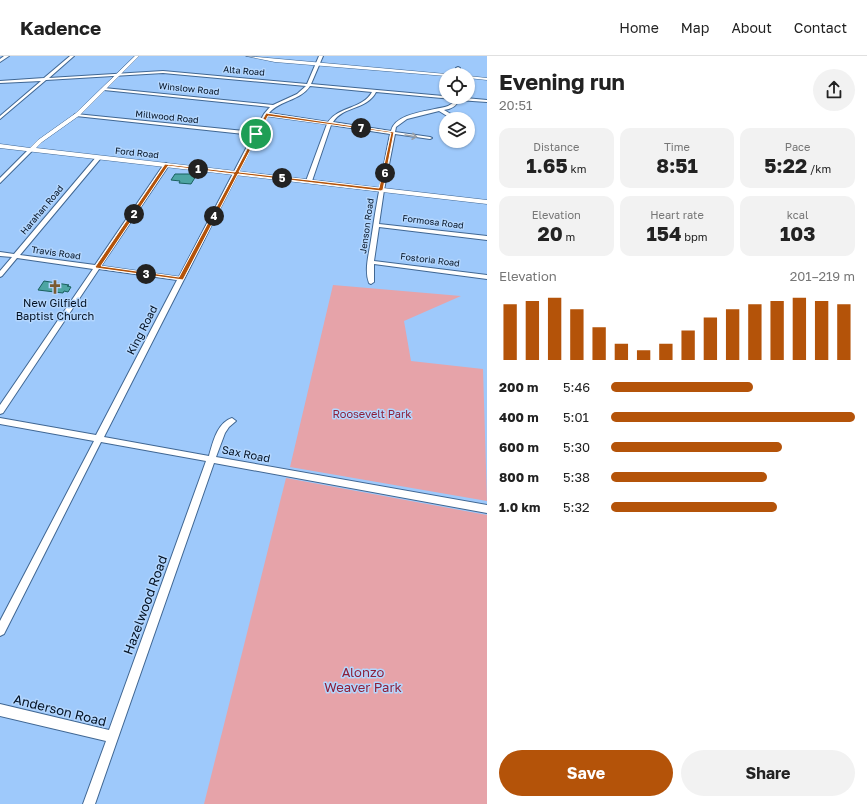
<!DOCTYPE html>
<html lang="en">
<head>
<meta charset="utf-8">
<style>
	:root { --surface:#fff; --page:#f2f2f2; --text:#222; --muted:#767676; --line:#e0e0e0; --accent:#b45309 }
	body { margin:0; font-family:"Golos Text",sans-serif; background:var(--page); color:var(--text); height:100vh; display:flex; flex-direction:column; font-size:15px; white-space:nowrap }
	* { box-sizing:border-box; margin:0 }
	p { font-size:13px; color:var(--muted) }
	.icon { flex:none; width:22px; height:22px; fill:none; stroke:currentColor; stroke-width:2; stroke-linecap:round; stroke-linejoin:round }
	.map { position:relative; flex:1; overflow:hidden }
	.panel { display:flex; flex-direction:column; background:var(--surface); width:380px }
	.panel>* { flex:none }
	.fabs { position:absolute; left:439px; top:12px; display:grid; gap:8px }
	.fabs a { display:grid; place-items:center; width:36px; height:36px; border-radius:50%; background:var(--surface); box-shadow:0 1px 3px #0004; font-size:20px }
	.pin { position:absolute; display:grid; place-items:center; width:34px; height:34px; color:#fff; margin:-17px; border:2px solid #fff; border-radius:50%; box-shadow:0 1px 4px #0007 }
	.km { position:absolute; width:20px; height:20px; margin:-10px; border-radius:50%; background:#222; color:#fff; font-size:11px; line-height:20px; text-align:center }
	.round { display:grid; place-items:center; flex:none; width:42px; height:42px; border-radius:21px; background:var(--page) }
	.summary { display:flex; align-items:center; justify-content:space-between; height:68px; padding:0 12px }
	h1 { font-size:22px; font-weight:700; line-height:30px }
	.figures { display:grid; grid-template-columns:repeat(3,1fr); gap:6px; height:68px; padding:4px 12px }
	.figures div { display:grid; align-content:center; border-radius:10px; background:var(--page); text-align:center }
	.figures b { font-size:20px; font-weight:700 }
	.figures small { font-size:11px; font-weight:400 }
	.figures p { font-size:11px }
	.chart { height:112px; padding:8px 12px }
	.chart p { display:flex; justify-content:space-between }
	.chart svg { width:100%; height:72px; margin-top:4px; stroke:var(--accent); stroke-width:6 }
	.button { display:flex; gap:8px; margin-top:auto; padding:8px 12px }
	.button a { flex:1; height:46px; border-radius:24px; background:var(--accent); color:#fff; font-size:16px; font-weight:700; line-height:46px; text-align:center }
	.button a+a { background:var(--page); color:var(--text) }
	ul { padding:0 12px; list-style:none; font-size:13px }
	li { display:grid; grid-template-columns:64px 48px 1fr; align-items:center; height:30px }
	li i { height:10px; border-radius:5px; background:var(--accent) }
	header { display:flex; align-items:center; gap:24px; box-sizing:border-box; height:56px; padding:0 20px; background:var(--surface); border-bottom:1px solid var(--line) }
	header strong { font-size:19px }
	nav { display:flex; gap:22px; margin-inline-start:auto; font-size:14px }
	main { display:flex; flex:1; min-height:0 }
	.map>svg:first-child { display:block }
	.green { fill:#e6a3a9 }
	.building { fill:#4da5a3; stroke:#19605e }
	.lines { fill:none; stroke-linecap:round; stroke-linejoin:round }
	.minor-casing { stroke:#406793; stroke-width:2 }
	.tertiary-casing { stroke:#406793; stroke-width:1 }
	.minor { fill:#fff; fill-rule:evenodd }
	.tertiary { fill:#fff; fill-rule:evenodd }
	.oneway { stroke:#9aa0a7 }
	.route { fill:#b45309; stroke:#fff; fill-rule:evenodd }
	.labels { text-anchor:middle; stroke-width:3; stroke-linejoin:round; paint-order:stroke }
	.far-street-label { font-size:9px; fill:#031122; stroke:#b3d6fe }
	.poi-label { font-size:11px; fill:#031122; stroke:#b3d6fe }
	.street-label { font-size:11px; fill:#031122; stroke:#b3d6fe }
	.park-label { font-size:11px; fill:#8d213a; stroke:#b3d6fe }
	.near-street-label { font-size:13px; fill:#031122; stroke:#b3d6fe }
	.near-park-label { font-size:13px; fill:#8d213a; stroke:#b3d6fe }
</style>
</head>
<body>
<header>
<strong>Kadence</strong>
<nav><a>Home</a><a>Map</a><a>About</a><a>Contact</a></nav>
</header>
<main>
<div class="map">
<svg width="487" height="748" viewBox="0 0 487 748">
	<rect width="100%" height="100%" fill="#9ec9fb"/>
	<!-- green -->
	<g class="green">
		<path d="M333,229L461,240L404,265L411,305L483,313L487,445L290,411Z"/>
		<path d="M286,422L487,459V748H204Z"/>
	</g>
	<!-- building -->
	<g class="building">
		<path d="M175,118H191L196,120L191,128L179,127L180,125L171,124Z"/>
		<path d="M44,225L69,229L67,230L71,231L68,236L64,235L63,237L38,234Z"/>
	</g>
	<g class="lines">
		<defs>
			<g id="minor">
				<path d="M4,0H9L0,6V3Z"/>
				<path d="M70,0H74L49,22L163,15L307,28L319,0H323L311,28L487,44V46L458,44C457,51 450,53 444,54L456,61V63H452L439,55L407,63L396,71L395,76L430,81L432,82L430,83L395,78L384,134L379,168L487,180V184L379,171L374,205L487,219V223L374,208V226L371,228L369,227C364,214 369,198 371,184C376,149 383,113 390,78L331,69L312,125L309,127L306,125L327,68L267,60L104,381L209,400C213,386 217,367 232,362L236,365L229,371L225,377L216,401L487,449V457L214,407L95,748H83L106,685L0,660V648L109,674L206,405L101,386L4,578L0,580V565L94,385L0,368V362L96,379L177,224L99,213L3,357L0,358V349L93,213L17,202L2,220L0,221V215L12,201L0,200V196L14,198L97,100H99L101,101V102L20,199L95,209L164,108L166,107L169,109L101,210L179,221L253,79L76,60L74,59L76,58L254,76L264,58L270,51L104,34L102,33L104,32L273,49L297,38L306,30L163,17L46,24L0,63V60L41,25L0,27V25L44,22ZM310,30L372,36C363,53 339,50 328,66L269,57C280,44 300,45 310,30ZM376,36L453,43V47L448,50C433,55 395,56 391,75L333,66C343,50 367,54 376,36Z"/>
				<path d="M458,11L460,12V19H456V12Z"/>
				<path d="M29,93L33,94L0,127V122Z"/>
			</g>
			<g id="tertiary">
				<path d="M135,0H139L80,59L42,86L36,92L487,144V148L0,92V88L30,92L38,84L76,57Z"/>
				<path d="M246,0L446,18L448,19H446V20L275,6Z"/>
				<path d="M468,20L487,22V24L468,22Z"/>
			</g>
		</defs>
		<!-- minor casing -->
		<use href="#minor" class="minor-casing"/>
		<!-- tertiary casing -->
		<use href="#tertiary" class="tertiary-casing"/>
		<!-- minor -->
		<use href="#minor" class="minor"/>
		<!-- tertiary -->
		<use href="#tertiary" class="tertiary"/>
	</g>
	<!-- one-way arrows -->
	<defs><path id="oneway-shaft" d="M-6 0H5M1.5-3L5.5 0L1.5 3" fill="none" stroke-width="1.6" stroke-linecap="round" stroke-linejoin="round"/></defs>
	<use class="oneway" href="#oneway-shaft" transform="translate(411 80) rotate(9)"/>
	<!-- route -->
	<path class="route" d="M266,57L394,76L383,134L381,135L238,118L183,224L96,212L95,211L165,108L235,116ZM268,60L391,77L379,132L239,116ZM168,110L234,118L179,221L101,210Z"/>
	<!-- icons -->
	<defs>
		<symbol id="church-bare" viewBox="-9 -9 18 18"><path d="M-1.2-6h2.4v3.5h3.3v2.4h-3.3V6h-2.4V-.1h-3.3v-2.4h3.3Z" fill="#7b5b31" stroke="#b3d6fe" stroke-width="2.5" paint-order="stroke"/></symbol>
	</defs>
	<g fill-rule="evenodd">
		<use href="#church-bare" x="45" y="221" width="20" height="20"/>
	</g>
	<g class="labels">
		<!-- far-street labels -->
		<g class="far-street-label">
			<text transform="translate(244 15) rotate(5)" y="3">Alta Road</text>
			<text transform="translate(189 33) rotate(6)" y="3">Winslow Road</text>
			<text transform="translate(167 61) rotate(6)" y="3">Millwood Road</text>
			<text transform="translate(137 97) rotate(6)" y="3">Ford Road</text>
			<text transform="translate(42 154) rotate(-50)" y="3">Harahan Road</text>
			<text transform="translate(433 166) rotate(7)" y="3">Formosa Road</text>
			<text transform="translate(367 170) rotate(-82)" y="3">Jenson Road</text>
			<text transform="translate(56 197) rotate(8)" y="3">Travis Road</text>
			<text transform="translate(430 204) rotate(7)" y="3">Fostoria Road</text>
		</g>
		<!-- poi labels -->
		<g class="poi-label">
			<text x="55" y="251">New Gilfield<tspan x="55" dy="13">Baptist Church</tspan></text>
		</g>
		<!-- street labels -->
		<g class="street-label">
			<text transform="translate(142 274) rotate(-63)" y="4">King Road</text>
			<text transform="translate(246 398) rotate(11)" y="4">Sax Road</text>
		</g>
		<!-- park labels -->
		<g class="park-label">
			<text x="372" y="362">Roosevelt Park</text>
		</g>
		<!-- near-street labels -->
		<g class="near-street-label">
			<text transform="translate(145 549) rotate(-70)" y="5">Hazelwood Road</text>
			<text transform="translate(60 654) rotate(14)" y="5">Anderson Road</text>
		</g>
		<!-- near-park labels -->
		<g class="near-park-label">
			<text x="363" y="621">Alonzo<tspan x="363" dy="15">Weaver Park</tspan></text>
		</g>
	</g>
</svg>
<div class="fabs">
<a><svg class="icon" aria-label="locate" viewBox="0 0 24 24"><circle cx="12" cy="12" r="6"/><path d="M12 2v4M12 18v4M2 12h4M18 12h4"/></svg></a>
<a><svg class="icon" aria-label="layers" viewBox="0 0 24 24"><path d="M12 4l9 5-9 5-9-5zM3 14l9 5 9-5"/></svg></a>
</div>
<div class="pin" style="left:256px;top:78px;background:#1e9e55"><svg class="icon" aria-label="arrive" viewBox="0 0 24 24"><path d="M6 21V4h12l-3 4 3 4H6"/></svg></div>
<b class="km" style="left:198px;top:113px">1</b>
<b class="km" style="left:134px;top:158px">2</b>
<b class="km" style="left:146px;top:218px">3</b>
<b class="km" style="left:214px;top:160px">4</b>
<b class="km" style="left:282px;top:122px">5</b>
<b class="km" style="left:385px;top:117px">6</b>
<b class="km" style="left:361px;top:72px">7</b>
</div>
<section class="panel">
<div class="summary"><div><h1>Evening run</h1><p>20:51</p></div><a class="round"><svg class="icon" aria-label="share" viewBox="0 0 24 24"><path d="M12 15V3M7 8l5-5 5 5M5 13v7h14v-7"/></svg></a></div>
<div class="figures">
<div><p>Distance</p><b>1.65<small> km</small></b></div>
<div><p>Time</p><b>8:51</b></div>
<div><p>Pace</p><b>5:22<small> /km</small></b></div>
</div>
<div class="figures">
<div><p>Elevation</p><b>20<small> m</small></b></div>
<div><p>Heart rate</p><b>154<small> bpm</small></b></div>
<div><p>kcal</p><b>103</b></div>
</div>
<div class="chart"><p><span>Elevation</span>201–219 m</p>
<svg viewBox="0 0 160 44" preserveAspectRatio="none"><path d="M5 44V10M15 44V8M25 44V6M35 44V13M45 44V24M55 44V34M65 44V38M75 44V34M85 44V26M95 44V18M105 44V13M115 44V10M125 44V8M135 44V6M145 44V8M155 44V10"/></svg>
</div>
<ul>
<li><b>200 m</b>5:46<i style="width:58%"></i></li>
<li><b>400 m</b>5:01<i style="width:100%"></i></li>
<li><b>600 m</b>5:30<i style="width:70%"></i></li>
<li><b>800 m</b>5:38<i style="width:64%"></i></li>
<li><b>1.0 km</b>5:32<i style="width:68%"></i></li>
</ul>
<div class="button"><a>Save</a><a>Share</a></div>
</section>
</main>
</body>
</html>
